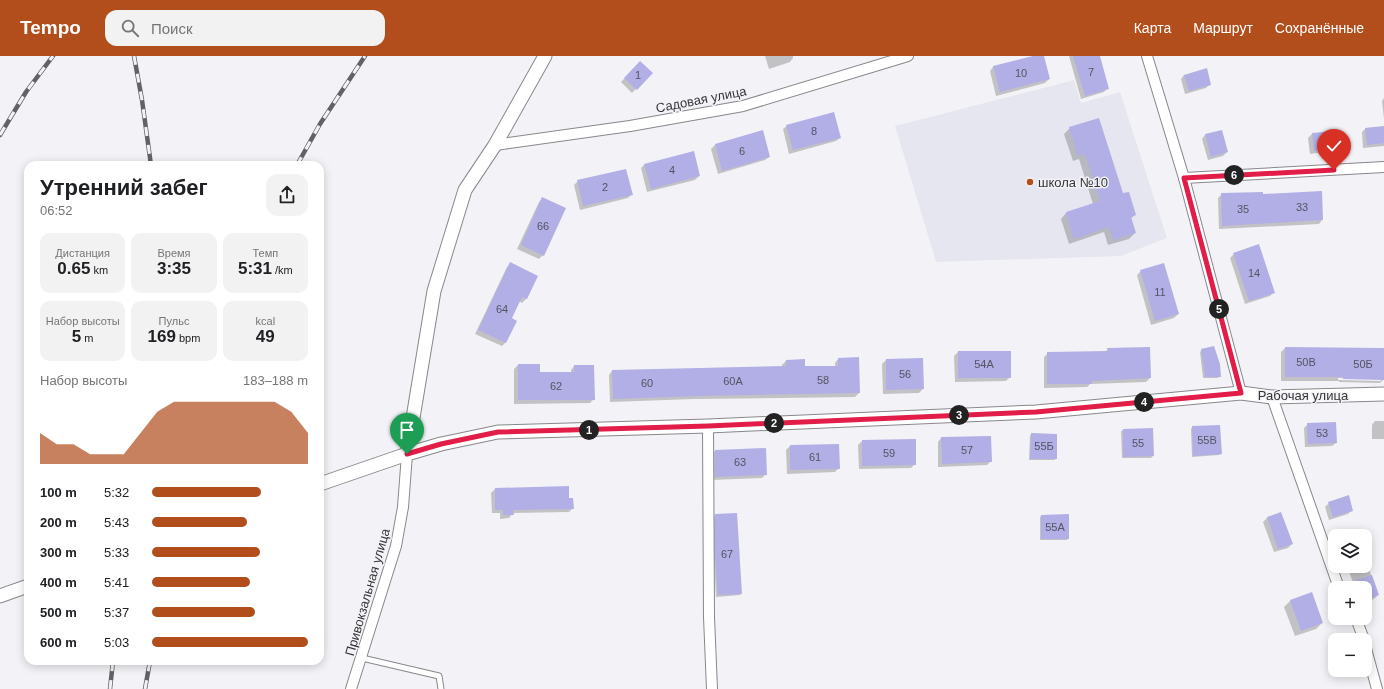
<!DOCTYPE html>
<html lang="ru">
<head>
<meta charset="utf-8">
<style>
	:root { --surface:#fff; --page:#f2f2f2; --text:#202124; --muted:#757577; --accent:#b24d1c }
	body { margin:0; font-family:Helvetica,sans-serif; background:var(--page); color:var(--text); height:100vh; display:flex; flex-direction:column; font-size:15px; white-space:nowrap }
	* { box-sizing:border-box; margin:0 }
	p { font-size:13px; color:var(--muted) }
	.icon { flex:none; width:22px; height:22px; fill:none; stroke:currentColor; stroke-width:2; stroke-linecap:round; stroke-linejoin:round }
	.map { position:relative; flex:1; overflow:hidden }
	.drawer { position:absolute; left:24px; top:105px; width:300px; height:504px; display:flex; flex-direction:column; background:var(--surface); border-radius:12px; box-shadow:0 2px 10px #0003 }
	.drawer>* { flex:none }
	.buttons { position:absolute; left:1328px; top:473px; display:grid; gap:8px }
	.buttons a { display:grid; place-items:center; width:44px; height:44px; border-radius:8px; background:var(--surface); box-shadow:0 2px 10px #0003; font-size:20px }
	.pin { position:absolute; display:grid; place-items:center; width:34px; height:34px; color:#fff; margin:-41px -17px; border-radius:50% 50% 50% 0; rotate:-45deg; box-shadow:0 0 4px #0007 }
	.pin .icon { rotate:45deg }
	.km { position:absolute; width:20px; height:20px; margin:-10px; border-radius:50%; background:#222; color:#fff; font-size:11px; line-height:20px; text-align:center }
	.round { display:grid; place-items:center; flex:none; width:42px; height:42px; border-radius:12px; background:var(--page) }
	.overview { display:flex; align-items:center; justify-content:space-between; height:68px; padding:0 16px }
	h1 { font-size:22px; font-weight:700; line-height:30px }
	.metrics { display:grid; grid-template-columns:repeat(3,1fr); gap:6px; height:68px; padding:4px 16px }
	.metrics div { display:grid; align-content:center; border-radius:10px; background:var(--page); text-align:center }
	.metrics b { font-size:17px; font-weight:700 }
	.metrics small { font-size:11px; font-weight:400 }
	.metrics p { font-size:11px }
	.chart { height:112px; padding:8px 16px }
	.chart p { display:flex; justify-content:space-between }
	.chart svg { width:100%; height:72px; margin-top:4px; fill:var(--accent); opacity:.7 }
	ul { padding:0 16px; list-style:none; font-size:13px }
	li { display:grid; grid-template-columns:64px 48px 1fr; align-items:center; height:30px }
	li i { height:10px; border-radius:5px; background:var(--accent) }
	header { display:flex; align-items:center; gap:24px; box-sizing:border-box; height:56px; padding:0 20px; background:var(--accent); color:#fff }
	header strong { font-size:19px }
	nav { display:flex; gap:22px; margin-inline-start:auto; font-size:14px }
	.search { width:280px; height:36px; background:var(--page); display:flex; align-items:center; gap:10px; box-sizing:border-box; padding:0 14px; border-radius:12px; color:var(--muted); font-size:15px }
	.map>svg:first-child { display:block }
	.built { fill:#e6e6f1 }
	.shadow { fill:#0003; fill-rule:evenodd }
	.building { fill:#b1afe5 }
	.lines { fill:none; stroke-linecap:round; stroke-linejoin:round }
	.service-casing { stroke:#88888c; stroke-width:7 }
	.minor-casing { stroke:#88888c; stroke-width:12 }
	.tertiary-casing { stroke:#88888c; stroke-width:15 }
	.service { stroke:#fff; stroke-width:5 }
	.minor { stroke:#fff; stroke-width:10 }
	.tertiary { stroke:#fff; stroke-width:13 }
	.rail-casing { stroke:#626265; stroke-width:4.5 }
	.rail { stroke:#f3f3f7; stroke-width:3; stroke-dasharray:9; stroke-linecap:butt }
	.route-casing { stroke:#fff; stroke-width:8 }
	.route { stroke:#e11d48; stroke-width:5 }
	.poi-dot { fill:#b24d1c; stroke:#f3f3f7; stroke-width:1.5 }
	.labels { text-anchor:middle; stroke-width:3; stroke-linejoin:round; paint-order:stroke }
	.number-label { font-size:11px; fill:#555463 }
	.street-label { font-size:13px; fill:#363638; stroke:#f3f3f7 }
	.poi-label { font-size:13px; fill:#363638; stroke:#f3f3f7; text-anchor:start }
</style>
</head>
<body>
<header>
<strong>Tempo</strong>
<div class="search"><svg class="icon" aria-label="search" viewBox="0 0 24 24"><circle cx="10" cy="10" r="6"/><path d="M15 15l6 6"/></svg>Поиск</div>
<nav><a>Карта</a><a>Маршрут</a><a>Сохранённые</a></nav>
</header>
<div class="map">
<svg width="1384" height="633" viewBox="0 0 1384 633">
	<rect width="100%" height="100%" fill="#f3f3f7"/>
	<!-- built -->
	<path class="built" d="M1074,24L1081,47L1120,36L1167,182L1121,200L936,206L895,70Z"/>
	<!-- shadow -->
	<g class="shadow">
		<path d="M765,0H793V2L790,6L769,13Z"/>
		<path d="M1037,0H1043L1049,23L1045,27L996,40L990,15L993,11Z"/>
		<path d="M1069,0H1098L1108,32L1104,36L1081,43Z"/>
		<path d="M640,6L651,17L632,37L621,26Z"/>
		<path d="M1184,19L1210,28L1206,32L1185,38L1181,23Z"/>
		<path d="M1384,42V63L1382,45Z"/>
		<path d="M787,70L840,82L836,85L789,98L783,73Z"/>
		<path d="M1384,71V90L1363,92L1362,76L1366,72Z"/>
		<path d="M1070,72L1122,139L1135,159L1130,163L1135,177L1129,183L1108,189L1104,176L1069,188L1061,163L1066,157L1093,148L1079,103L1073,105L1064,78Z"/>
		<path d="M762,76L769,101L765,104L718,118L711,93L715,89Z"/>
		<path d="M1312,78L1336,92L1332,95L1310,98L1308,82Z"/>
		<path d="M1205,79L1227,96L1223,100L1208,104L1202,83Z"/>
		<path d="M645,108L699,120L695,124L647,136L641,112Z"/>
		<path d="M578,125L631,139L628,142L580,154L574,129Z"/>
		<path d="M1222,138L1262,139L1322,164L1319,168L1219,173L1218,142Z"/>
		<path d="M543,142V199L539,203L517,193L539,146Z"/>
		<path d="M1234,198L1274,236L1270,240L1245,248L1230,202Z"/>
		<path d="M511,207L537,220L526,243L522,247L519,245L511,263L505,287L502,290L475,278L507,211Z"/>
		<path d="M1141,215L1178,258L1174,262L1151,269L1137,219Z"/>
		<path d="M1285,292L1384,293V323L1380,327L1339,326V325H1281V296ZM1338,322L1381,323V325L1338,324Z"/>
		<path d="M1108,293L1150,322L1146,326L1090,328L1087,331L1044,332V301L1048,297L1105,296Z"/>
		<path d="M1202,294L1220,320L1218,322H1203L1200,296Z"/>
		<path d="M958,296L1010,321L1006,325L955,326L954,300Z"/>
		<path d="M838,303L859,337L855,341L695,343L610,346L609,319L612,315L782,311V309L786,305L804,304V311H835V307Z"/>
		<path d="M886,304L923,333L919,337L883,338L882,308Z"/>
		<path d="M518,309H539V317H571V314L574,310L594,343L590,347L514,348V313Z"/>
		<path d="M1375,365H1384V383H1372V369Z"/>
		<path d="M1308,368L1336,387L1332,390L1305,391L1304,372Z"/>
		<path d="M1192,371L1221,398L1219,399L1192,401L1191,373Z"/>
		<path d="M1152,373L1153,400L1151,402H1122L1121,375L1123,374Z"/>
		<path d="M1031,378L1056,403L1054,404H1029L1030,380Z"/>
		<path d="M941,382L991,405L987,409L938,411V386Z"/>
		<path d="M862,385L915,408L911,412L859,413L858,389Z"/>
		<path d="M790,390L839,412L835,416L787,418L786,394Z"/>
		<path d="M715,395L766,418L762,422L711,424V399Z"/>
		<path d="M495,433L568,443L573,452L569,456L513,457L509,462L500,463V457H492L491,437Z"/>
		<path d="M1329,447L1352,454L1348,458L1329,464L1325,451Z"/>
		<path d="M1281,457L1292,488L1288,492L1274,496L1263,466L1267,462Z"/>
		<path d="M715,459L741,537L740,539L716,541L714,501V461Z"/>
		<path d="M1041,460L1068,482L1067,484H1040V461Z"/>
		<path d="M1365,492L1368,503L1366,505L1378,539L1374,543L1365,546V532H1355L1347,510H1365Z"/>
		<path d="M1312,538L1322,567L1316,573L1295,580L1284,551L1290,545Z"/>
	</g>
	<!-- building -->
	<g class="building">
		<path d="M1033,0H1044L1050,23L1000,36L993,10Z"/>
		<path d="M1073,0H1100L1109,33L1085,40Z"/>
		<path d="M640,5L653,17L637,34L624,22Z"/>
		<path d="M1207,12L1211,29L1189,35L1184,19Z"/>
		<path d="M834,56L841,82L793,94L786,69Z"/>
		<path d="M1099,62L1123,137L1129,136L1136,159L1131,161L1136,177L1114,184L1109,171L1074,183L1066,156L1100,145L1085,98L1078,100L1069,71Z"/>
		<path d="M1384,70V87L1367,89L1365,72Z"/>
		<path d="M763,74L770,101L722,115L715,88Z"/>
		<path d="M1222,74L1228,96L1211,101L1205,78Z"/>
		<path d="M1335,75L1337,92L1314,95L1312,77Z"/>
		<path d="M694,95L700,120L651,133L644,108Z"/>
		<path d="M626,113L633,139L583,150L577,124Z"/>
		<path d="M1322,135L1323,164L1222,170L1221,137L1263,136V138Z"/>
		<path d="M542,141L566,152L544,200L521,189Z"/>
		<path d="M1259,188L1275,237L1249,245L1233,197Z"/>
		<path d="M510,206L538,220L527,243L522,241L512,262L517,265L506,287L478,274Z"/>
		<path d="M1164,207L1179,258L1155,265L1140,214Z"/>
		<path d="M1214,290L1220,308L1221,321H1205L1201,293Z"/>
		<path d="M1150,291L1151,322L1092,325V328H1047V296L1108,295L1107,292Z"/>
		<path d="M1285,291L1384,292V324L1343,323V321H1285Z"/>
		<rect x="958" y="295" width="53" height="27"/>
		<path d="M859,301L860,337L699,340L613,343L612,314L786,310V304L805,303V310H838V302Z"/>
		<path d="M923,302L924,333L886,334V303Z"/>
		<path d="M518,308H540V316H574V309H594L595,344H518Z"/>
		<path d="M1336,366L1337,387L1308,388L1307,367Z"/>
		<path d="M1220,369L1222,398L1193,400L1192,370Z"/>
		<path d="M1153,372L1154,400L1123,401V373Z"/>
		<path d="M1031,377L1057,378V403H1030Z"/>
		<path d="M991,380L992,406L942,408L941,381Z"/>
		<path d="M916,383V409L862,410V384Z"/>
		<path d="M839,388L840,413L790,414V389Z"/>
		<path d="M766,392L767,419L715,421V394Z"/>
		<path d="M569,430V442H573L574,453L513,454L514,459H503V454H495V432Z"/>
		<path d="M1349,439L1353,455L1333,461L1328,446Z"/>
		<path d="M1281,456L1293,488L1278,493L1267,461Z"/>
		<path d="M737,457L742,538L718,539L715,499V458Z"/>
		<path d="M1069,458V483H1041V459Z"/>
		<path d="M1372,519L1379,539L1365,544V532H1360L1357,524Z"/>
		<path d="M1312,536L1323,567L1301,575L1290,544Z"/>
	</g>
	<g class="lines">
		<defs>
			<path id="service" d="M362,602L439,620L441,633"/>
			<g id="minor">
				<path d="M1147,0L1184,122L1241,337"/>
				<path d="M495,89L630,70L743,50L908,0"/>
				<path d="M1184,122L1384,111"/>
				<path d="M1272,341L1339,532"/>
				<path d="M708,370L709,561L712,633"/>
				<path d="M1356,562L1364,584"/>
				<path d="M1365,589L1377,633"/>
				<path d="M351,633L396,490L403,451L407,398"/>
			</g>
			<g id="tertiary">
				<path d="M407,398L434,235L465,134L495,89L545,0"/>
				<path d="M320,428L407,398L441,388L498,376L708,370L1036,356L1241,337L1272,341L1384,338"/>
				<path d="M0,540L28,530"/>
			</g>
		</defs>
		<!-- service casing -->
		<use href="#service" class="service-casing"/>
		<!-- minor casing -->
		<use href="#minor" class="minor-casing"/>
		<!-- tertiary casing -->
		<use href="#tertiary" class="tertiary-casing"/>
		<!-- service -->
		<use href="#service" class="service"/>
		<!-- minor -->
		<use href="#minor" class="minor"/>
		<!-- tertiary -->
		<use href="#tertiary" class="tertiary"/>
		<defs>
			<g id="rail">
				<path d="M134,0L142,44L151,109"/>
				<path d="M0,79L26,36L53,0"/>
				<path d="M297,109L320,68L365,0"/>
				<path d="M110,633L113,605"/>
				<path d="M145,633L150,605"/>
			</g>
		</defs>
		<!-- rail casing -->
		<use href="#rail" class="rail-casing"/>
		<!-- rail -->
		<use href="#rail" class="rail"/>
	</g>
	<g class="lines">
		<defs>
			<path id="route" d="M407,398L441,388L498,376L708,370L1036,356L1241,337L1184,122L1334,114"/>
		</defs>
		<!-- route casing -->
		<use href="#route" class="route-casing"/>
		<!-- route -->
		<use href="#route" class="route"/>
	</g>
	<!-- markers -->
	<circle class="poi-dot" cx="1030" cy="126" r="4"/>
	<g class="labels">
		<!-- number labels -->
		<g class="number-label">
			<text x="1091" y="20">7</text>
			<text x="1021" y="21">10</text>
			<text x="638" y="23">1</text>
			<text x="814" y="79">8</text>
			<text x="742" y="99">6</text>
			<text x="672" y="118">4</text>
			<text x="605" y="135">2</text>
			<text x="1302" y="155">33</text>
			<text x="1243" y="157">35</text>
			<text x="543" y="174">66</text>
			<text x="1254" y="221">14</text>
			<text x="1160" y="240">11</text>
			<text x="502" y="257">64</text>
			<text x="1306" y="310">50В</text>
			<text x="984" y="312">54А</text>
			<text x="1363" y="312">50Б</text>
			<text x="905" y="322">56</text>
			<text x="823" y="328">58</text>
			<text x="733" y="329">60А</text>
			<text x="647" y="331">60</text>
			<text x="556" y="334">62</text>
			<text x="1322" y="381">53</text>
			<text x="1207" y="388">55В</text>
			<text x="1138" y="391">55</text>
			<text x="1044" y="394">55Б</text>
			<text x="967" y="398">57</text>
			<text x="889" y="401">59</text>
			<text x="815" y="405">61</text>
			<text x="740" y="410">63</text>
			<text x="1055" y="475">55А</text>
			<text x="727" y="502">67</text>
		</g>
		<!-- street labels -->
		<g class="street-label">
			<text transform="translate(701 43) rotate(-11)" y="5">Садовая улица</text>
			<text x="1303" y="344">Рабочая улица</text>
			<text transform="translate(367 536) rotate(-74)" y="5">Привокзальная улица</text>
		</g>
		<!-- poi labels -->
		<g class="poi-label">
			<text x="1038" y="131">школа №10</text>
		</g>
	</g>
</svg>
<div class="buttons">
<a><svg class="icon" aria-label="layers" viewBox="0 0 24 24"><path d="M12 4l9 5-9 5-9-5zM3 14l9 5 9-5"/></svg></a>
<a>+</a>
<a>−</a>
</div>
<div class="pin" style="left:407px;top:398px;background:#1e9e55"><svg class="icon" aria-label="arrive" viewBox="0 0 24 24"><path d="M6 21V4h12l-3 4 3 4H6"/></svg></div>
<div class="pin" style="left:1334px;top:114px;background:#d93025"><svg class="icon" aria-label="check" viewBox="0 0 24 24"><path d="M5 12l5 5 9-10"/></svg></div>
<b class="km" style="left:589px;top:374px">1</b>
<b class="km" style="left:774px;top:367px">2</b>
<b class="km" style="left:959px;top:359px">3</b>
<b class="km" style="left:1144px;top:346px">4</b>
<b class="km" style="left:1219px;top:253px">5</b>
<b class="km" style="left:1234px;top:119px">6</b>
<section class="drawer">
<div class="overview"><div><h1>Утренний забег</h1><p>06:52</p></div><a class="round"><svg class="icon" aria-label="share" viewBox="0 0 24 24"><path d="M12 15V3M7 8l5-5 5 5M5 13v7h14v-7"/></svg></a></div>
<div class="metrics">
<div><p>Дистанция</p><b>0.65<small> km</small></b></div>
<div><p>Время</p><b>3:35</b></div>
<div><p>Темп</p><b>5:31<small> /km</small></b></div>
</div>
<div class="metrics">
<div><p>Набор высоты</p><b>5<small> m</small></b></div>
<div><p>Пульс</p><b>169<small> bpm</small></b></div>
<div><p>kcal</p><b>49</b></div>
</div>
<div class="chart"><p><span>Набор высоты</span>183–188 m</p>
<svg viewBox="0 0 160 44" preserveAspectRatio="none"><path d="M0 44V25L10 32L20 32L30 38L40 38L50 38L60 25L70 12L80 6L90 6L100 6L110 6L120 6L130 6L140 6L150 12L160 25V44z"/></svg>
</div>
<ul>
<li><b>100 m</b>5:32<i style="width:70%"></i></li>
<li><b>200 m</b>5:43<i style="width:61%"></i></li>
<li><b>300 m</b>5:33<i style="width:69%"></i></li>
<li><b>400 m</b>5:41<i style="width:63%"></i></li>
<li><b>500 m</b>5:37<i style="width:66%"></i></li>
<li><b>600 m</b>5:03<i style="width:100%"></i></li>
</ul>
</section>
</div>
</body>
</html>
